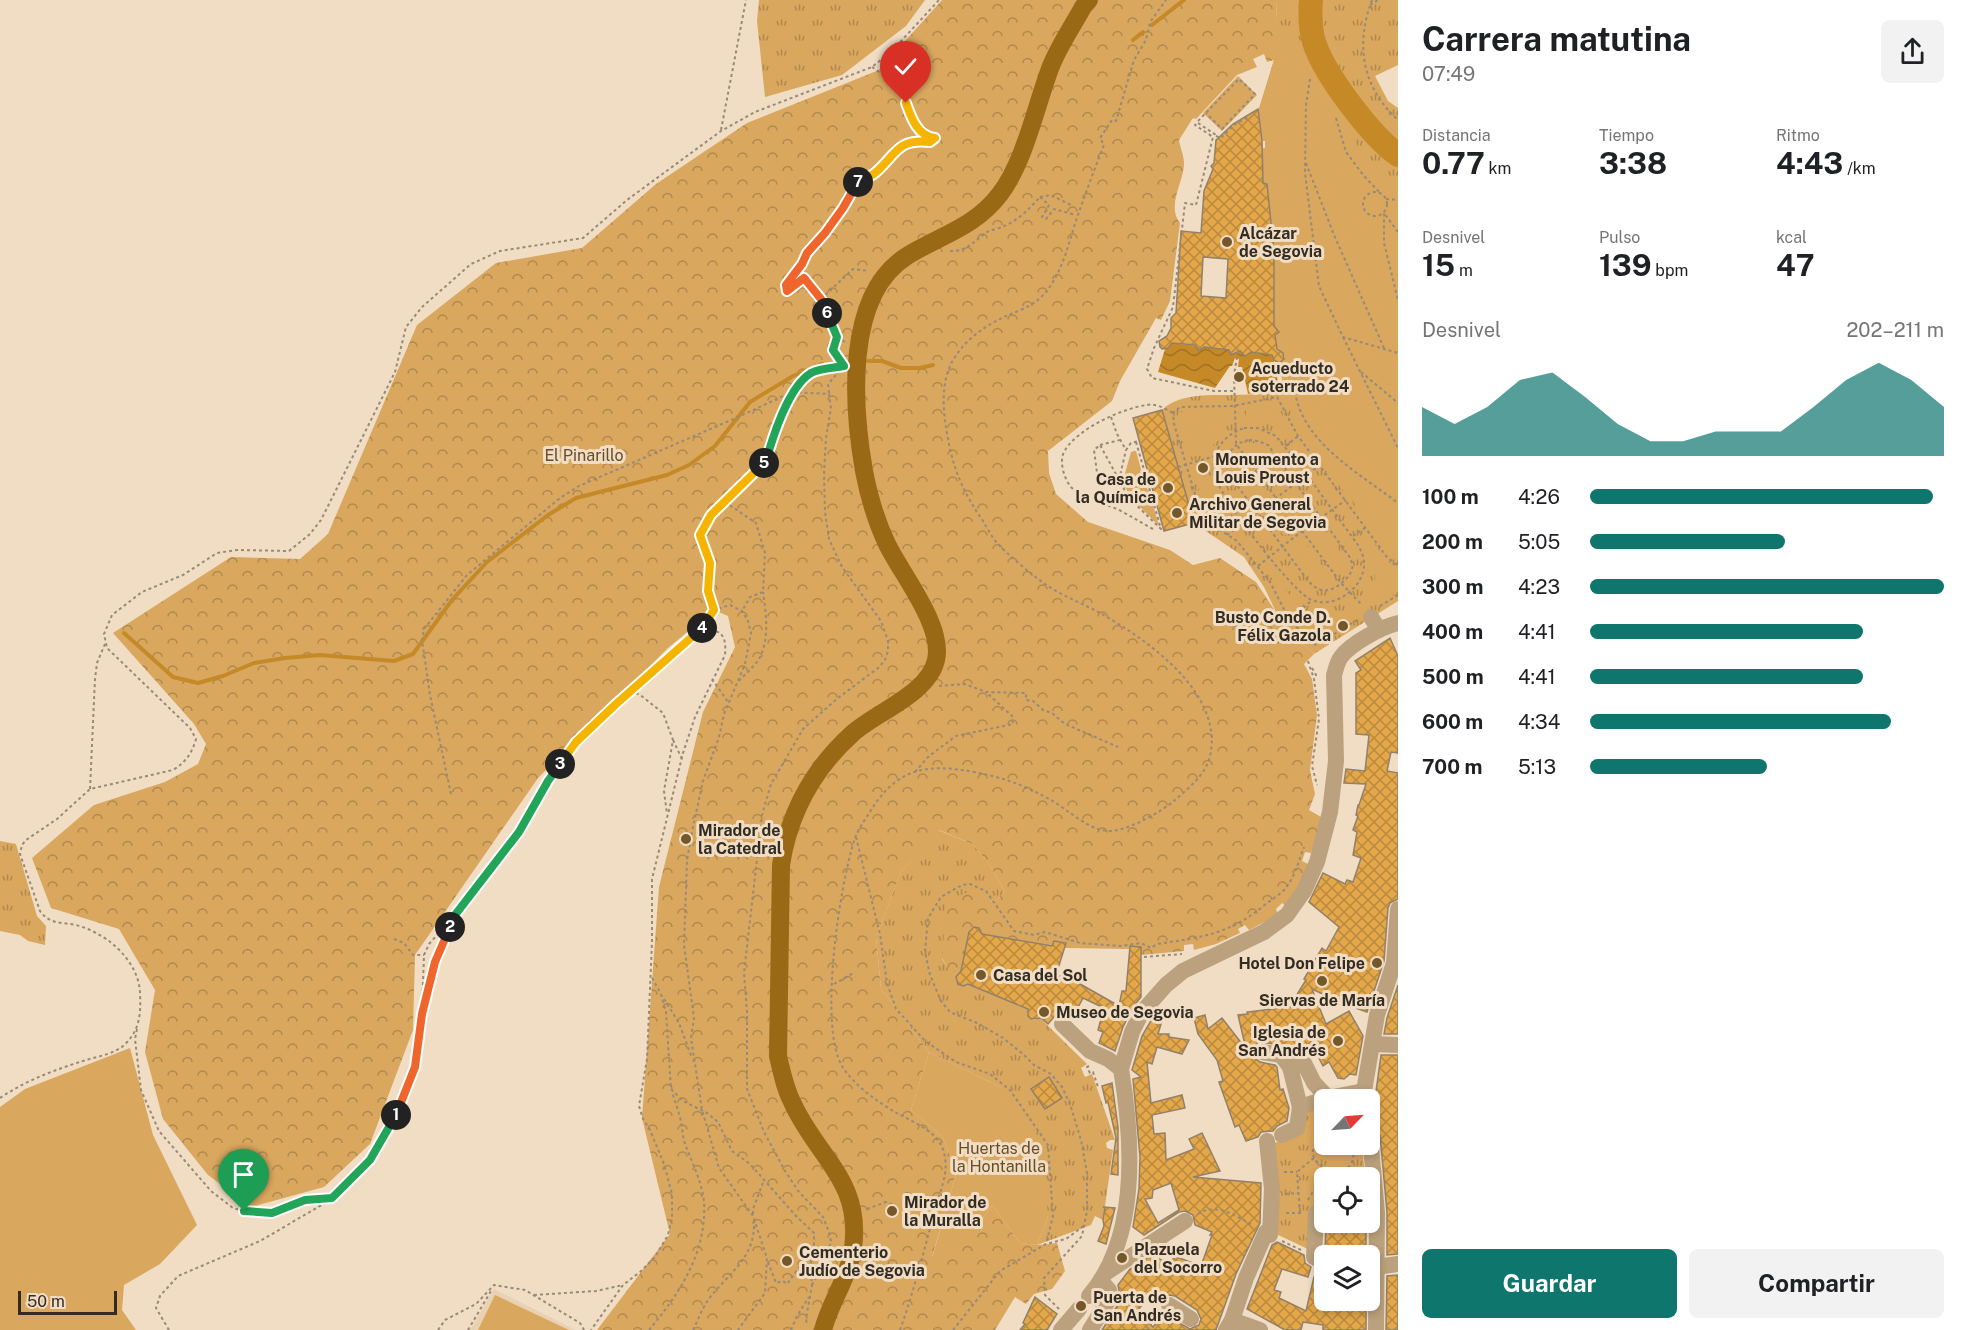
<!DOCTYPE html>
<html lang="es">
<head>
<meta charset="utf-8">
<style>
	:root { --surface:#fff; --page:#f2f2f2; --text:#202124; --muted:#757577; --accent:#0f766e }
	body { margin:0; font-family:"Public Sans",sans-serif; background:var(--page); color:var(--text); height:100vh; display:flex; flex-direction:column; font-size:22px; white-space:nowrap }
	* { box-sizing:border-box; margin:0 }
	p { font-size:20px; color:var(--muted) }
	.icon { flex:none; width:33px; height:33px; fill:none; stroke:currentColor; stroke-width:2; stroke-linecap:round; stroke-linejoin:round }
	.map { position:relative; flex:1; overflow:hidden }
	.panel { display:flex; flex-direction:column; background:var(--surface); width:570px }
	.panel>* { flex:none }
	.needle { width:39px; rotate:65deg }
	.controls { position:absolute; left:1314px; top:1089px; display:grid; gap:12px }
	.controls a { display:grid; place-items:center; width:66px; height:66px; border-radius:9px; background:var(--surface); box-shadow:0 3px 9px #0003; font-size:30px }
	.scale { position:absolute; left:18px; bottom:15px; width:99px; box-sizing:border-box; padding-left:6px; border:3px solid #332c22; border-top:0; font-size:16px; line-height:21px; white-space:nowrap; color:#332c22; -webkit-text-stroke:4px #f0ddc4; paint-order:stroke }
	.pin { position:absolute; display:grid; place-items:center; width:51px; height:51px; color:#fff; margin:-62px -26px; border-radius:50% 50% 50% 0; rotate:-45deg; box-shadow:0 0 6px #0007 }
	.pin .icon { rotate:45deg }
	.km { position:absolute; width:30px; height:30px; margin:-15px; border-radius:50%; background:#222; color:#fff; font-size:16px; line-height:30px; text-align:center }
	.round { display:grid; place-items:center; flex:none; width:63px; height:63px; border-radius:9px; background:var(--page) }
	.head { display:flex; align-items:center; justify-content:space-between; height:102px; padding:0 24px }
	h1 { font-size:33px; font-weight:700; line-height:45px }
	.stats { display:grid; grid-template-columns:repeat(3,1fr); gap:9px; height:102px; padding:6px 24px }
	.stats div { display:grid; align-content:center }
	.stats b { font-size:30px; font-weight:700 }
	.stats small { font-size:16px; font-weight:400 }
	.stats p { font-size:16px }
	.chart { height:168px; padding:12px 24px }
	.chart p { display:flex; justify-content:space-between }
	.chart svg { width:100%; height:108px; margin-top:6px; fill:var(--accent); opacity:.7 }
	.cta { display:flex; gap:12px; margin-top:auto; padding:12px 24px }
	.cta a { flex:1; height:69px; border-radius:9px; background:var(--accent); color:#fff; font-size:24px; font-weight:700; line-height:69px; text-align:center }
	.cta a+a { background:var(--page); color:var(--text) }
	ul { padding:0 24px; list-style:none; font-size:20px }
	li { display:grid; grid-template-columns:96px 72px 1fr; align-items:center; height:45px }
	li i { height:15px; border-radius:8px; background:var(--accent) }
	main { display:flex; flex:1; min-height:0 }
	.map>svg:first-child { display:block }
	.built { fill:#e8d2b3 }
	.grass { fill:url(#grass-tufts) }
	.forest { fill:url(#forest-crowns) }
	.garden { fill:#d9a75e }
	.water { fill:url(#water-waves) }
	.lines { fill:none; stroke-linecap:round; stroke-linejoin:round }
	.stream { stroke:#c58a27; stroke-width:4 }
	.river { stroke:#c58a27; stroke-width:24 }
	.building { fill:url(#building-cross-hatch); stroke:#92816a; stroke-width:1.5; fill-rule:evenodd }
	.path { stroke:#988a78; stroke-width:2; stroke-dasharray:3 3; stroke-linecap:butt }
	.street { stroke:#bba17d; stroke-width:16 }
	.primary { stroke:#996916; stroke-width:18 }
	.split-1-casing { stroke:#fff; stroke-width:12 }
	.split-2-casing { stroke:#fff; stroke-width:12 }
	.split-3-casing { stroke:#fff; stroke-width:12 }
	.split-4-casing { stroke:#fff; stroke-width:12 }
	.split-5-casing { stroke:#fff; stroke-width:12 }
	.split-6-casing { stroke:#fff; stroke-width:12 }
	.split-7-casing { stroke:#fff; stroke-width:12 }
	.split-8-casing { stroke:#fff; stroke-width:12 }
	.split-1 { stroke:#22a559; stroke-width:8 }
	.split-2 { stroke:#f0652b; stroke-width:8 }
	.split-3 { stroke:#22a559; stroke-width:8 }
	.split-4 { stroke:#f5b400; stroke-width:8 }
	.split-5 { stroke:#f5b400; stroke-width:8 }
	.split-6 { stroke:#22a559; stroke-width:8 }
	.split-7 { stroke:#f0652b; stroke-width:8 }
	.split-8 { stroke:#f5b400; stroke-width:8 }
	.poi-dot { fill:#74572b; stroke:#f0ddc4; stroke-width:2 }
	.labels { text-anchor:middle; stroke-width:6; stroke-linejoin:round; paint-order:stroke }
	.poi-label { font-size:16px; font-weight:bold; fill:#332c22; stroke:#f0ddc4; text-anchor:start }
	.park-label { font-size:16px; fill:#674d28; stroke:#f0ddc4 }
</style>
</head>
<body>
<main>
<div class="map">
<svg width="1398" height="1330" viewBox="0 0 1398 1330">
	<defs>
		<pattern id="grass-tufts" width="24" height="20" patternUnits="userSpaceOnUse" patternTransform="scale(1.5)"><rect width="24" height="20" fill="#d9a75e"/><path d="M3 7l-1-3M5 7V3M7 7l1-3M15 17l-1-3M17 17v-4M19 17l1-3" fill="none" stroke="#b1884d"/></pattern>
		<pattern id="forest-crowns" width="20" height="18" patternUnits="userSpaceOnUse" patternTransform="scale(1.5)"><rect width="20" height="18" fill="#d9a75e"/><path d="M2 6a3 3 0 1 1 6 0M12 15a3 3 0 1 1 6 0" fill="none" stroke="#b1884d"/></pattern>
		<pattern id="water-waves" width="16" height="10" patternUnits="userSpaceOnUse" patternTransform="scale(1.5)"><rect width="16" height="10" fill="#c58a27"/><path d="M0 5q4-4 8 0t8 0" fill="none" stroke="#a17121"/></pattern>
		<pattern id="building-cross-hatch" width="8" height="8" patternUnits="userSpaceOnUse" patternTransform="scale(1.5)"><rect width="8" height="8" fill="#e4a84b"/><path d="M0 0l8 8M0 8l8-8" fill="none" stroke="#b9893e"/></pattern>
	</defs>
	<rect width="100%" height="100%" fill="#f0ddc4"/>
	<!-- built -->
	<path class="built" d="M494,1289L576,1330H470Z"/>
	<!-- grass -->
	<g class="grass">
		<path d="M759,0H925L906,26L842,75L765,97L757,21Z"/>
		<path d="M1277,0H1398V65L1375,76L1388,101L1398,108V601L1314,654L1287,629L1277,614L1264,587L1244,557L1194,523L1162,410C1190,382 1250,406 1283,385L1279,363L1283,361L1285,357L1283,353L1278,351L1275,335L1278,331L1274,252L1267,184L1263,183L1262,149L1265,148V141H1261L1258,112L1274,60Z"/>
		<path d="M938,830L972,844L987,861L1005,891L998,899L990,902L942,959L960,985L968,984L1030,1010L1029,1018L1034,1020L1040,1018L1087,1064L1081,1068L1085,1077L1092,1074L1115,1140H1110L1106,1143L1107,1148L1113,1150L1103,1220L1095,1216L1091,1225L1037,1245L1048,1217L1000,1087L929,1052L881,989L876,937L901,872Z"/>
		<path d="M0,841L16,844L37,916L46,926L45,945L28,941L20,935L0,931Z"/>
		<path d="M1324,1105V1144L1362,1145L1365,1177L1324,1178V1211L1312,1251L1274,1233L1272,1144L1302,1132L1303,1110Z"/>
	</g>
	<!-- forest -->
	<path class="forest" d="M942,0H1277L1274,60L1267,62L1264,54L1253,59L1257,67L1237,75L1196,119L1193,118L1179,140C1180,147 1184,156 1184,163C1184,182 1166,206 1180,223L1170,301L1161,320L1156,318L1120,381L1112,401L1048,451L1049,473L1056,494L1088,522L1170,550L1193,565L1220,558L1256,582L1287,629L1314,654L1304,664L1312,679L1317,715L1310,770L1315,794L1309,810L1321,817L1319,831L1311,853L1305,852L1302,861L1308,864L1297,894L1287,907L1282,903L1276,909L1278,915L1249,930L1245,925L1238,929L1240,933L1216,944L1194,950L1193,944L1184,945V951L1141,955V947L1130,946L1129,949L1064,948L1065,943L1054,941L1052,946L982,934L979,928L974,927L969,932L961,972L957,976L956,981L942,958L946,907L958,896L970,891L984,896L990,902L998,899L1005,891L987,861L972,844L939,830L901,872L876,937L881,989L929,1052L911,1110L942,1136L957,1171L932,1257L976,1229L992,1205L1020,1243L1038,1245L1057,1243L1065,1271L1052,1289L1034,1294L1026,1304L1015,1297L995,1330H597L670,1234L642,1118L659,887L703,712L735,647L728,616L714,610L668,648L538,778L415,955L413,1030L370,1144L324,1187L251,1207L208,1175L163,1119L145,1052L155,990L119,929L51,908L32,858L94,805L165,782L198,764L206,744L194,724L113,633L231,557L300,559L328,534L417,325L496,263L582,248L656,184L747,123L879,70Z"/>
	<!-- garden -->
	<g class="garden">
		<path d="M1272,18L1285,45L1302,42L1306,48L1307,55L1304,60L1350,112L1344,119C1350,146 1380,169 1398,188V560L1389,553L1375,527L1341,488L1298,428L1284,395L1289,390L1284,385L1279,363L1283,361L1285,357L1283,353L1278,351L1275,335L1278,331L1274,328V252L1267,184L1263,183L1262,149L1265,148V141H1261L1258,112L1274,60Z"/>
		<path d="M1238,76L1257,95L1222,131L1203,113Z"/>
		<path d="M1276,402L1292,435L1290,437C1276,421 1267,419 1246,416V409L1249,406Z"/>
		<path d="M1222,409L1226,431L1213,445L1207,455L1189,457L1178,419V414L1185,410Z"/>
		<path d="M1248,442L1264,446L1291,482L1277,492L1240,444Z"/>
		<path d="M1235,448L1271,497L1257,508L1229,469L1230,460Z"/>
		<path d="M1134,451H1136L1144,480L1143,482L1125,480L1124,477L1131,452Z"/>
		<path d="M1202,465L1206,482L1234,523L1226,530L1207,516L1192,468Z"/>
		<path d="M1124,484L1146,487L1149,491L1159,526L1130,497Z"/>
		<path d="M1295,492L1312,517L1284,536L1267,512Z"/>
		<path d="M1320,524L1347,561L1348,571L1343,577L1310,531Z"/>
		<path d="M1367,533L1383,556L1398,571V592L1374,606L1372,601C1378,574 1376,559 1365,535Z"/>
		<path d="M1301,537L1335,583L1331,587L1322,586L1316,581L1291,545Z"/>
		<path d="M1268,566L1288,593L1301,605L1290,616L1273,580L1265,568Z"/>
		<path d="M1309,612L1337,618L1352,615L1355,617L1317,641L1298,625Z"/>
		<path d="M130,1048L153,1135L197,1225L160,1264L124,1285L122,1310L136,1330H0V1107L25,1089Z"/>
		<path d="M929,1052L1000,1087L1027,1119L1042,1143L1048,1217L1037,1245L1020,1243L992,1205L976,1229L944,1261L932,1258L957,1171L942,1136L911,1110Z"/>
		<path d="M495,1295L569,1330H478Z"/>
	</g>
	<!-- water -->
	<path class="water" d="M1170,343L1198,346L1199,350L1202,347L1243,351V354L1245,355L1247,352L1273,355L1279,388L1248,394L1242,367H1238L1239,359L1235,358L1232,366H1230L1215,388L1158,372L1165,349Z"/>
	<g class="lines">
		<!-- stream -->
		<g class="stream">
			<path d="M1152,25L1184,0"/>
			<path d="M1133,40L1143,32"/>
			<path d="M868,361H882L901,368H920L933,365"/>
			<path d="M124,633L173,677L198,683L223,676L254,663L285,658L320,655L394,661L413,654L452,600L487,562L548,515L576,498L667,475L689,465L715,446L750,402L793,376L822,364"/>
		</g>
		<!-- river -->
		<path class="river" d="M1311,0C1310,13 1310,29 1314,42C1324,74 1371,136 1398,155"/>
	</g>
	<!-- building -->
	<g class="building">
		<path d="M1258,109L1262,141L1263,183L1267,184L1274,252V326L1279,332L1275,335L1277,349L1283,353L1284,359L1279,363L1274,360L1272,355L1251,352L1245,356L1240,351L1231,355L1229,350L1204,347L1199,351L1195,345L1172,343L1168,348L1162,349L1160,347L1159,341L1167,336L1171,328V318L1176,313L1181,231L1201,233L1204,191L1213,169L1211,166L1214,163L1216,140L1233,124ZM1203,257L1228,259L1226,298L1201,296Z"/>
		<path d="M1162,410L1194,523L1164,531L1133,418Z"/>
		<path d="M1390,638L1398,656V753L1391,752L1387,771L1398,773V899L1390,903L1388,908L1384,961L1367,1012L1342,1003L1312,989L1326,1024L1349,1011L1363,1036L1356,1075L1350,1074L1344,1079L1338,1078L1329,1062L1323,1066L1312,1045L1290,1049L1283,1045L1258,1042L1252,1050V1056L1260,1062L1275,1065L1277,1067L1280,1090L1283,1089L1289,1108L1287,1121L1277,1126L1273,1131L1261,1132L1258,1137L1246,1141L1239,1125L1235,1127L1219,1082L1223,1081L1217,1060L1198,1034L1194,1018L1205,1015L1208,1029L1222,1018L1246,1049L1238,1015L1248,1014L1247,1012L1307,1005L1296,996L1306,980L1304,979L1322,948L1326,951L1339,927L1309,902L1323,873L1345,884L1347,880L1353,882L1361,858L1353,855L1357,832L1353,830L1358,816L1356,815L1358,805H1359L1366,784L1344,783L1346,769L1365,771L1369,735L1356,734V673L1361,670L1355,661Z"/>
		<path d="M974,927L979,928L982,934L1052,946L1054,941L1066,943L1056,975L1075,981L1119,1006L1122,991H1126L1130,946L1141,947V997L1133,1007L1123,1027L1115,1051L1099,1043L1103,1032L1098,1030L1104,1008L1083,998L1072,1019L1059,1011L1048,1024L1041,1018L1031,1019L1028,1016V1009L968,984L963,986L958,984L956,977L961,971L969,932Z"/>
		<path d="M1398,985V1034H1384L1387,1018Z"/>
		<path d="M1156,1012L1164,1014L1158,1034H1169V1037L1189,1040L1182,1054L1157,1047L1152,1064L1147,1062L1151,1103L1182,1095L1185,1108L1152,1115L1154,1134L1165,1133L1166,1160L1194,1149L1189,1139L1202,1133L1220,1171L1193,1177L1261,1183L1260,1223L1236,1274L1216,1330H1102L1119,1303L1120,1297L1118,1285L1130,1269L1152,1255L1171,1265L1174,1256L1201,1266L1212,1235H1210L1212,1232L1195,1225L1193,1215L1185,1211L1179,1212L1144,1235L1133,1227L1139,1189L1140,1157L1133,1079L1141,1077L1132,1070L1142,1036ZM1171,1183L1179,1210L1158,1223L1145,1199L1152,1198L1153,1190ZM1155,1290L1163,1296L1169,1295L1175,1296L1197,1310L1201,1319L1199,1325L1190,1329L1163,1314L1153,1327L1137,1311Z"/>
		<path d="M1381,1055H1398V1254L1387,1255V1212L1380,1135L1375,1127L1374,1106Z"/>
		<path d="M1049,1077L1062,1098L1045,1109L1031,1089Z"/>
		<path d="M1112,1083L1118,1127V1175L1111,1174L1116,1138L1108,1102L1106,1103L1102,1086Z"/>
		<path d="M1103,1207L1115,1208L1106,1244L1098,1241L1104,1226L1103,1220L1105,1208Z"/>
		<path d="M1330,1222H1366V1256H1332L1325,1251L1326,1224Z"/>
		<path d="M1277,1242L1304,1255L1305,1263L1311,1267L1308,1277L1282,1269L1274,1290L1281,1292L1279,1298L1306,1311L1314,1277L1324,1280V1300H1366V1330H1323V1325L1303,1322L1301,1330H1285L1247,1309L1272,1245Z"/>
		<path d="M1398,1275V1330H1386L1387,1276Z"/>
		<path d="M1035,1297L1057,1314L1047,1330H1020L1025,1324L1023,1323Z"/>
	</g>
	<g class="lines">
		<!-- path -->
		<g class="path">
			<path d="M1372,0C1355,45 1362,87 1398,120"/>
			<path d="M1370,5L1378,0"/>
			<path d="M872,67C881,74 896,81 902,90C912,106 909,135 934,138"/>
			<path d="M1310,79L1306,105L1305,173L1319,286L1343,337L1398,353"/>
			<path d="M1336,118L1346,152L1364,176L1381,194"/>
			<path d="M1198,121L1239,79L1255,94L1222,129L1206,113"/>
			<path d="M1198,123L1216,135"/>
			<path d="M1196,124L1195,125L1213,137L1196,205L1185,203L1173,307L1154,348L1147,369L1152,378L1214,391H1233"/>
			<path d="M721,130L746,0"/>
			<path d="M1216,136L1221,138L1234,125L1250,116"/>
			<path d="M1306,163L1334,235L1384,348"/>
			<circle cx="1375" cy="204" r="12"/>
			<path d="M1040,197L1049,205L1042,217L1046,219L1054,209L1076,215"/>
			<path d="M1040,197L1051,195L1071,205"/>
			<path d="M1386,199L1398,200"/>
			<path d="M1398,232L1384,213V243L1398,300"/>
			<path d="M950,251C967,252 974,241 987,232C992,229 999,229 1004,226C1019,220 1030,208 1040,197"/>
			<path d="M821,299L853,269L869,271"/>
			<path d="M837,337L833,350L841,361"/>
			<path d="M1343,337L1398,448"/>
			<path d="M845,342C825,329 825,294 804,278L787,291L786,285L802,264L807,253L825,233L843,208L856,183L874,174L895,150L917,141L930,143L935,138"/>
			<path d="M1238,351L1234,375L1236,444L1276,498"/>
			<path d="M1297,368C1296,376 1294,384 1295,392C1303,443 1360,474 1398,503"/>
			<path d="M1361,372L1398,403"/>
			<path d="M829,393L828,384L842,368"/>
			<path d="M1111,417L1117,434L1126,450L1131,443L1139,441"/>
			<path d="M1244,428H1258L1276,436L1307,475L1358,545C1361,551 1364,556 1364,563C1365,589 1331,612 1308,598C1289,587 1217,494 1214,473C1211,451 1224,435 1244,428Z"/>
			<path d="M1249,440L1258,441L1268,445L1351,559C1351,562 1353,566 1352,569C1350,579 1332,593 1322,590C1315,589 1310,583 1306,578L1230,476C1222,459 1231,443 1249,440Z"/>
			<path d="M1136,442L1161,529L1129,498L1100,445L1094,450L1098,480H1119L1147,484"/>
			<path d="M1100,445L1120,440"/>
			<path d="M1286,446L1298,436"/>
			<path d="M1178,467L1215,456"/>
			<path d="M1119,480L1126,450"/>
			<path d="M725,502L756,523L765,553L763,592L750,597L742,611"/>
			<path d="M1190,509L1199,506"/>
			<path d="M1153,529C1142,523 1132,517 1121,511C1104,502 1084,502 1071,487C1064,479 1059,461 1064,452C1076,429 1123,408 1147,405C1157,403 1165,409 1173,413"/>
			<path d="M1302,531L1341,583L1362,605"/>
			<path d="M1227,535L1320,465"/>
			<path d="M1353,536L1365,528"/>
			<path d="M1258,566L1302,531L1346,500"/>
			<path d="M1380,606L1398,595"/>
			<path d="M714,610L708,591L710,563L700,535L711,515L766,461L772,441L792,392L829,394L831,408L826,438L824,474L825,512L829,539L842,567L881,621L888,641V651L885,660L878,668L838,698L803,729L771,784L762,815L744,973L747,1012V1089L764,1132L785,1171L799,1192L823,1217L829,1232L831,1241L829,1249L812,1285"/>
			<path d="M1290,620L1312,600"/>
			<path d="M1357,620L1316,645L1290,621L1270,582L1237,541L1202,518L1174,424L1173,413L1180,407L1233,406L1277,397L1298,436L1386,556L1398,566"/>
			<path d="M700,631L714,610L730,605L742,611L748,621L751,633L745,664L724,714L719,737L703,781L693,827L687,860L684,945L694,1018L691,1038L702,1110L719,1168L753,1216L767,1258L765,1293L738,1330"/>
			<path d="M1308,661L1314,679L1319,719L1312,766L1317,785"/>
			<path d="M1312,668L1316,675H1319"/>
			<path d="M712,679L728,702"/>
			<path d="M739,681C745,674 754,667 759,659C770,639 766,614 763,592"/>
			<path d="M939,686L965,684L986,692L1026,693V700L1033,701L1043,710L1052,713L1065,724L1118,747"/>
			<path d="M630,692L639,694L663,713L673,740L664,791L667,814"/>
			<path d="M673,740L682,759"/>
			<path d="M915,772L929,756L956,736L1013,724L1012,716L986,692"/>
			<path d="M90,789L95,679L97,663L105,644"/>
			<path d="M451,794L430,695L422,640L424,629L467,575L560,498L579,486L738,417L792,392L812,373L841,367"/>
			<path d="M856,837L880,934L887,983L896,1009L925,1041L956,1062L990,1074L1010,1090L1048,1145L1053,1216L1046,1244"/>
			<path d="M394,939L404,943L413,955H424"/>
			<path d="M1144,957L1182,954"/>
			<path d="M652,978L661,994"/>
			<path d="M834,984L855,972"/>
			<path d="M661,994L666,1012L671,1089L683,1101L707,1113L718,1122L732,1151L750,1164L796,1216L814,1233V1247L810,1267L812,1285L806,1319L807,1325"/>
			<path d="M664,999L679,1023L692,1058"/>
			<path d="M422,1009L424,955L429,944L453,917"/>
			<path d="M137,1029L135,1039L141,1090L159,1131L211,1191L233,1208L244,1211L272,1213L305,1200L329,1199"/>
			<path d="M1089,1066L1087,1067L1090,1073L1093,1072L1098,1087"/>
			<path d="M0,1098C25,1081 54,1070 83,1061C98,1056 118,1054 128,1041C140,1028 141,1011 140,994C140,973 125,953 109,941C99,934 88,928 76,925C62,922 50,925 40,911L20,854L22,845L26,840L57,819L90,789L173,770C186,762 192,753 196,739L190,728L107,648L104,634L112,615L142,592L183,575L217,553L237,550L289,551L310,534L321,520L395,372L406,327L422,307L471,264L500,251L583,238L627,200L721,131L755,112L872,67L892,51L939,0"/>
			<path d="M1324,1135C1284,1164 1365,1194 1352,1144"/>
			<path d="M1344,1169L1351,1178"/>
			<path d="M1284,1172H1297"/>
			<path d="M1285,1194L1298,1193"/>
			<path d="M1308,1200L1326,1170"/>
			<path d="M867,1209L886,1202L894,1205L896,1209"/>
			<path d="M1286,1213H1301"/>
			<path d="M1300,1213L1297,1172L1315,1157"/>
			<path d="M753,1214V1209L764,1180"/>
			<path d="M1198,1214C1217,1202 1235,1216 1253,1225"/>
			<path d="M1282,1241L1301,1250"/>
			<path d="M768,1262L776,1283L783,1281L787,1284L812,1250"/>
			<path d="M534,1295L596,1291L623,1285"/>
			<path d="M1059,1309L1045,1295L1044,1278L1082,1236L1087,1211V1173L1081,1140L1070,1104L1062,1087L1051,1074L1034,1065L1023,1054L1003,1038L977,1023L950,1012L941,1001L930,975L925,952L928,918L941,897L962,885L970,884L986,891L1014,931L1034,935L1045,932L1080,943L1121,946L1141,943L1151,948L1157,944C1203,937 1231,934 1267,903C1273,899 1280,894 1285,889C1295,877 1299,860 1304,847"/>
			<path d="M169,1330L156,1308L160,1296L178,1276L260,1241L332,1199L370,1160L393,1122L415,1067L422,1015L435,962L455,915L519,832L548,781L576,742L616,704L700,631C720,628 727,634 725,655L695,717L683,753L652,879V942L647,1059L639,1106L643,1119L650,1130L664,1164L672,1194V1218L668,1235L655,1257L640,1272L623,1285L591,1330"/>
			<path d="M438,1330L445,1320L476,1304L494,1285L525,1290L580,1323L584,1330"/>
			<path d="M468,1330L491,1291"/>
			<path d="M649,1330C680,1293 707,1252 704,1202C702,1181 691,1161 684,1141C682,1132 682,1122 679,1114C677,1106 674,1099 672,1092"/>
			<path d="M693,1330C698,1320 702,1309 708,1300C728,1273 756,1259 754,1220"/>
			<path d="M791,1330L797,1316L809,1297"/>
			<path d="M900,1330C914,1291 924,1250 935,1210C939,1194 948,1175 945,1158C942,1132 916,1124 895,1112C876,1101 854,1085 842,1066C818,1025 840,883 855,838C859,827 867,817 873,807C900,766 930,764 974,772C1004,778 1022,784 1049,799C1068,809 1089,832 1112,831C1131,829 1161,812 1175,800C1191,786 1208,773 1211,751C1220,690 1146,639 1100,613C1082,603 1062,596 1045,584C1032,575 1008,555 997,543C992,537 987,528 983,521C967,498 956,476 950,449C945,425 941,402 946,378C953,348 980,328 1006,316C1016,312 1029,307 1038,300C1063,278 1068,242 1079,212C1087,190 1095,167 1104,145L1100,138L1112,120L1116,121L1134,60L1146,40L1150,22L1166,0"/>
			<path d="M953,1330L1000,1271L1046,1244L1066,1239L1085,1225"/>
			<path d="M1147,1330L1151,1324L1153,1300"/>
		</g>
		<!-- street -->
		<g class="street">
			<path d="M1371,617L1379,630"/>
			<path d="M1062,1024L1090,1051L1108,1059L1121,1069C1133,1140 1139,1238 1089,1296"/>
			<path d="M1373,1044L1398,1045"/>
			<path d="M1262,1052L1281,1055L1290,1067"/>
			<path d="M1121,1069L1132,1032L1142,1012L1166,985L1183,971L1264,932L1287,915L1304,891L1317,862L1330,812L1336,761L1334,675C1336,669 1337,662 1341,657C1350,644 1383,626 1398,623"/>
			<path d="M1328,1098L1300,1107L1290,1067L1304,1063L1314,1083L1328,1098L1364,1091"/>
			<path d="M1365,1100L1364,1091L1377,1015L1394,963L1398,909"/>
			<path d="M1282,1135L1297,1128L1300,1107"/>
			<path d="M1370,1136L1377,1213L1376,1330"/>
			<path d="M1267,1141L1272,1189L1270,1235"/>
			<path d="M1324,1214L1316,1213L1314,1257L1324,1262"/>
			<path d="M1370,1268L1398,1264"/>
			<path d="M1107,1272L1185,1221"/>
			<path d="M1169,1305L1191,1319"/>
			<path d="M1232,1320L1260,1330"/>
			<path d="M1061,1330L1079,1309"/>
			<path d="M1090,1330L1110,1298L1109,1290L1101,1281"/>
			<path d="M1226,1330L1232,1320L1246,1278L1266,1232"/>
		</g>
		<!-- primary -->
		<path class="primary" d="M823,1330C830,1302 849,1277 853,1248C862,1181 818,1158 793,1104C785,1089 782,1073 778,1056L781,865C789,813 814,768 853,733C877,712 929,693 936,660C944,626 902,575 887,544C876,521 869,497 864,471C853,408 844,295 907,256C941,235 974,228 1000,194C1025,161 1036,105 1051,66C1059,46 1072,27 1083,7L1089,0"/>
	</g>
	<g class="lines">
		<defs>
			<path id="split-1" d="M244,1211L272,1213L305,1200L332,1198L370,1160L396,1115"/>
			<path id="split-2" d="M396,1115L415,1067L422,1014L435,962L450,927"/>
			<path id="split-3" d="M450,927L455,915L519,832L548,781L560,764"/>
			<path id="split-4" d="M560,764L576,742L616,704L702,628"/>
			<path id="split-5" d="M702,628L714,610L708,591L710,563L700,535L711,515L764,463"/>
			<path id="split-6" d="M764,463L766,461C773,436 789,386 811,373C820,368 834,368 844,366L833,350L837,337L827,313"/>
			<path id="split-7" d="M827,313L821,299L804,278L787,291L786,285L802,264L807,253L825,233L843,208L858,182"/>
			<path id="split-8" d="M858,182C863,179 870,177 875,173C896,155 897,138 930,142L935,138C917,136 911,117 906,103"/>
		</defs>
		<!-- split-1 casing -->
		<use href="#split-1" class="split-1-casing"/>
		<!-- split-2 casing -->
		<use href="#split-2" class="split-2-casing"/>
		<!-- split-3 casing -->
		<use href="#split-3" class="split-3-casing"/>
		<!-- split-4 casing -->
		<use href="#split-4" class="split-4-casing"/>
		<!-- split-5 casing -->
		<use href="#split-5" class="split-5-casing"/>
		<!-- split-6 casing -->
		<use href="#split-6" class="split-6-casing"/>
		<!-- split-7 casing -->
		<use href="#split-7" class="split-7-casing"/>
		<!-- split-8 casing -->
		<use href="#split-8" class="split-8-casing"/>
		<!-- split-1 -->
		<use href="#split-1" class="split-1"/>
		<!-- split-2 -->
		<use href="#split-2" class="split-2"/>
		<!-- split-3 -->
		<use href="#split-3" class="split-3"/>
		<!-- split-4 -->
		<use href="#split-4" class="split-4"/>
		<!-- split-5 -->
		<use href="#split-5" class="split-5"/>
		<!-- split-6 -->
		<use href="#split-6" class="split-6"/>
		<!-- split-7 -->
		<use href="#split-7" class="split-7"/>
		<!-- split-8 -->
		<use href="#split-8" class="split-8"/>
	</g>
	<!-- markers -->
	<g class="poi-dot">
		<circle cx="1227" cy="242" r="6"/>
		<circle cx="1239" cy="377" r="6"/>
		<circle cx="1203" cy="468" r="6"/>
		<circle cx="1168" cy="488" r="6"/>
		<circle cx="1177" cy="513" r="6"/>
		<circle cx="1343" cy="626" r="6"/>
		<circle cx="686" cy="839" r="6"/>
		<circle cx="1377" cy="963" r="6"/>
		<circle cx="981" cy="975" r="6"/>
		<circle cx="1322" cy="981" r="6"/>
		<circle cx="1044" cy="1012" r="6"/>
		<circle cx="1338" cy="1041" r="6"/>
		<circle cx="892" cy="1211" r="6"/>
		<circle cx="1122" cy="1258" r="6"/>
		<circle cx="787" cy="1261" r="6"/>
		<circle cx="1081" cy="1306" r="6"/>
	</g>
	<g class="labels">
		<!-- poi labels -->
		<g class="poi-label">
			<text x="1239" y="239">Alcázar<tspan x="1239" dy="18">de Segovia</tspan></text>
			<text x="1251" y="374">Acueducto<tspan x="1251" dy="18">soterrado 24</tspan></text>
			<text x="1215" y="465">Monumento a<tspan x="1215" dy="18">Louis Proust</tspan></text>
			<text x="1156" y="485" text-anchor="end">Casa de<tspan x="1156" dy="18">la Química</tspan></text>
			<text x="1189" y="510">Archivo General<tspan x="1189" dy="18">Militar de Segovia</tspan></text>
			<text x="1331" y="623" text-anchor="end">Busto Conde D.<tspan x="1331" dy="18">Félix Gazola</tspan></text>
			<text x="698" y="836">Mirador de<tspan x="698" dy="18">la Catedral</tspan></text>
			<text x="1365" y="969" text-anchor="end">Hotel Don Felipe</text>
			<text x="993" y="981">Casa del Sol</text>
			<text x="1322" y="1006" text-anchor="middle">Siervas de María</text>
			<text x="1056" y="1018">Museo de Segovia</text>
			<text x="1326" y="1038" text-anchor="end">Iglesia de<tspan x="1326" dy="18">San Andrés</tspan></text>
			<text x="904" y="1208">Mirador de<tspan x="904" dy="18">la Muralla</tspan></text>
			<text x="1134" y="1255">Plazuela<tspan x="1134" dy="18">del Socorro</tspan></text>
			<text x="799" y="1258">Cementerio<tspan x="799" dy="18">Judío de Segovia</tspan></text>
			<text x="1093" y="1303">Puerta de<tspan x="1093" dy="18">San Andrés</tspan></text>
		</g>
		<!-- park labels -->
		<g class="park-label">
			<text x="584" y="461">El Pinarillo</text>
			<text x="999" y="1154">Huertas de<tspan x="999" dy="18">la Hontanilla</tspan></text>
		</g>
	</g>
</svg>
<div class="controls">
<a><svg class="needle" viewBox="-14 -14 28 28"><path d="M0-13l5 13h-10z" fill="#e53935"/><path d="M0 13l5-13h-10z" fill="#757577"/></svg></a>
<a><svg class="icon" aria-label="locate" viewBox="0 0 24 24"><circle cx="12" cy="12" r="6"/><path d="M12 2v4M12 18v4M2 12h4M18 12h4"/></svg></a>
<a><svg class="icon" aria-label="layers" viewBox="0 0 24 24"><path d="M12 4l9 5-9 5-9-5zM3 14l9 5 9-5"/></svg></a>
</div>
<div class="scale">50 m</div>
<div class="pin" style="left:244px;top:1211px;background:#1e9e55"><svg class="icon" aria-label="arrive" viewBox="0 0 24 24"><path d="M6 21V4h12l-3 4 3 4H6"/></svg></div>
<div class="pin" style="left:906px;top:103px;background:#d93025"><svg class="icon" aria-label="check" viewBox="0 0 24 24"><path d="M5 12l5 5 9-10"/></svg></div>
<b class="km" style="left:396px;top:1115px">1</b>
<b class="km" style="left:450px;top:927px">2</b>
<b class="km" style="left:560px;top:764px">3</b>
<b class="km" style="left:702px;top:628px">4</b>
<b class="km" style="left:764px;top:463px">5</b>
<b class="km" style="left:827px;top:313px">6</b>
<b class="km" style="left:858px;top:182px">7</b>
</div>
<section class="panel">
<div class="head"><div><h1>Carrera matutina</h1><p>07:49</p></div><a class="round"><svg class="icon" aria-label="share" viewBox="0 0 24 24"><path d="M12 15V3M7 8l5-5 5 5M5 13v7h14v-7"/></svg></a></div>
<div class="stats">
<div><p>Distancia</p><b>0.77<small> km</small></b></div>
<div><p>Tiempo</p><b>3:38</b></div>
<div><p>Ritmo</p><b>4:43<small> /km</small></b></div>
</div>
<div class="stats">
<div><p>Desnivel</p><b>15<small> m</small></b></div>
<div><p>Pulso</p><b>139<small> bpm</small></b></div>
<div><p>kcal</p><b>47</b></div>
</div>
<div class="chart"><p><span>Desnivel</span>202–211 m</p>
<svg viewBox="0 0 160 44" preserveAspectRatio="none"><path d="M0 44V24L10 31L20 24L30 13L40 10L50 20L60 31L70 38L80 38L90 34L100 34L110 34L120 24L130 13L140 6L150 13L160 24V44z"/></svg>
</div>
<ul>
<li><b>100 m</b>4:26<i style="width:97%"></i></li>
<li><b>200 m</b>5:05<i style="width:55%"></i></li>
<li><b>300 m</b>4:23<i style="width:100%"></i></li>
<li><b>400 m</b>4:41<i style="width:77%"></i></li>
<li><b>500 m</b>4:41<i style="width:77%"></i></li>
<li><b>600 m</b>4:34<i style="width:85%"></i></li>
<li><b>700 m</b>5:13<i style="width:50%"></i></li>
</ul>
<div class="cta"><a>Guardar</a><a>Compartir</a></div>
</section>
</main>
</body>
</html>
